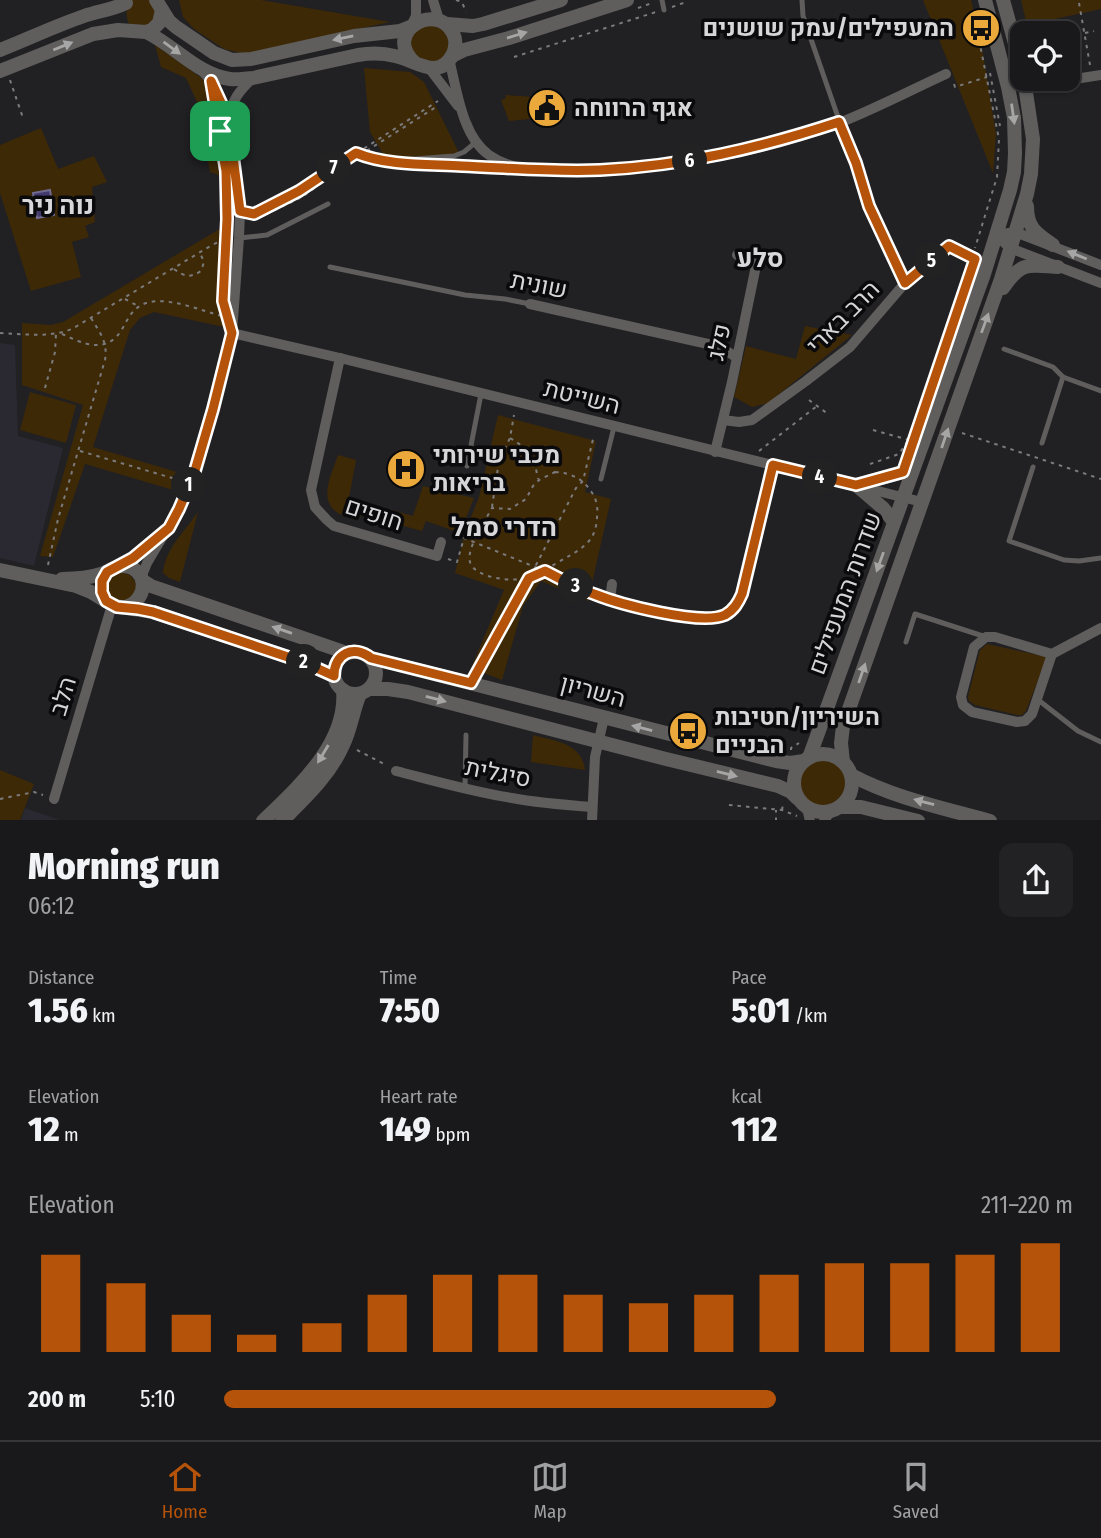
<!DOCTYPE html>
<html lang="en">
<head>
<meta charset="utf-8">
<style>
	:root { --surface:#19181a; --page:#222123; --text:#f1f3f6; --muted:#9fa0a2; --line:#373739; --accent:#b45309 }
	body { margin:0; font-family:"Fira Sans Condensed",Heebo,sans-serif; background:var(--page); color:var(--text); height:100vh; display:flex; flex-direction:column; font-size:26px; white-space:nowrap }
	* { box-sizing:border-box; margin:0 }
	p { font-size:23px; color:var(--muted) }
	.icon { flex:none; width:38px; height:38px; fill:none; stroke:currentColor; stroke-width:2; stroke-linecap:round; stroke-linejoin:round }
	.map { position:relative; height:820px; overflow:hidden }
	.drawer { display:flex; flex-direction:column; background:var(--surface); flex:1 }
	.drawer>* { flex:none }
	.buttons { position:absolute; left:1010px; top:21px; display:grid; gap:14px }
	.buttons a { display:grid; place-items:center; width:70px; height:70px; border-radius:14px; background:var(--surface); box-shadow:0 2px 5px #0004,0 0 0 2px var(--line); font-size:35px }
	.pin { position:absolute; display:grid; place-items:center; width:60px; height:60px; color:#fff; margin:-30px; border-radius:14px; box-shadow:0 4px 10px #0006 }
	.km { position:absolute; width:35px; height:35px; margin:-18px; border-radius:50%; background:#222; color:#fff; font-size:19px; line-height:35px; text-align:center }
	.round { display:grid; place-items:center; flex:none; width:74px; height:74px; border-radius:14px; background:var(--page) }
	.headline { display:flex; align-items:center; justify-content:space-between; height:119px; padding:0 28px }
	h1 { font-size:38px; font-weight:800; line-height:52px }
	.metrics { display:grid; grid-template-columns:repeat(3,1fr); gap:10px; height:119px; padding:7px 28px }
	.metrics div { display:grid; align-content:center }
	.metrics b { font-size:35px; font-weight:800 }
	.metrics small { font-size:19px; font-weight:400 }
	.metrics p { font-size:19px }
	.chart { height:196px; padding:14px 28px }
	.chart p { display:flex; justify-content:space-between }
	.chart svg { width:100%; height:126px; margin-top:7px; stroke:var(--accent); stroke-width:6 }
	ul { padding:0 28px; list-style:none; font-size:23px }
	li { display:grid; grid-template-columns:112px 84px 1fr; align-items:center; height:52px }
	li i { height:18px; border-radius:9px; background:var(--accent) }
	.tab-bar { display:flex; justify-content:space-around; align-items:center; height:98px; border-top:2px solid var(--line); background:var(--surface); font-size:19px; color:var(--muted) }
	.tab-bar a { display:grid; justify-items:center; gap:4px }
	.tab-bar .on { color:var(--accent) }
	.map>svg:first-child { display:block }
	.built { fill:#2a2932 }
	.green { fill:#3e2907 }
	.water { fill:#433b6f; stroke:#6f6a8e; stroke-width:2 }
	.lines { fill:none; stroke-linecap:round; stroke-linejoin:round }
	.path { stroke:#7b7b7d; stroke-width:2; stroke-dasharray:3.5 5; stroke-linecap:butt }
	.service { stroke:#5f5e5d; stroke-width:5 }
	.minor { stroke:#5f5e5d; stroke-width:10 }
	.tertiary { stroke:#5f5e5d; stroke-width:14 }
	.oneway { fill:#a6a6a7 }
	.route-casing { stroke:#fff; stroke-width:14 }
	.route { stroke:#b45309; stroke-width:9 }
	.labels { text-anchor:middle; stroke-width:7; stroke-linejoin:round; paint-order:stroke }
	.poi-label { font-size:24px; font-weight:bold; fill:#d6d6d8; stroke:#0a0a0c; text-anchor:start }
	.street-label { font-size:24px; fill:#d6d6d8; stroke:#0a0a0c }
	.neighbourhood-label { font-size:26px; font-weight:bold; fill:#d8d8dc; stroke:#0a0a0c }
</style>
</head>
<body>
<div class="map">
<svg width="1101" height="821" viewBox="0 0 1101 821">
	<rect width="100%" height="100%" fill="#212023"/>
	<!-- built -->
	<g class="built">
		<path d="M0,343L15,345L18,436L63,448L34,566L0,558Z"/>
		<path d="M25,808L60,820H21Z"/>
	</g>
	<!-- green -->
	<g class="green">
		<path d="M132,0H153L157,5L154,26L129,24C125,15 126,8 132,0Z"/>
		<path d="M179,0H261L390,22L253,52L241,53L224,49L194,29L183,17Z"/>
		<path d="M923,0H971L983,54L996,134L993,173Z"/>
		<path d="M1021,0H1101V9L1027,25Z"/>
		<path d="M437,24L448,35L449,50L439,61L424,62L412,53L410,37L421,25Z"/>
		<path d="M155,45L200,77L213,90L226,171L218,175L210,172L198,104L186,78L161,67Z"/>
		<path d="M364,68L410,72L424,82L459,153L442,156L386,159L370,132Z"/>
		<path d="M506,95L534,97L530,119L509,121L501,100L505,99Z"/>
		<path d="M41,128L58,169L94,156L107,182L92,187L95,222L85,226L89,237L72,242L81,277L31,291L0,193V145Z"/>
		<path d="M223,227C220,261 216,294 224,327L154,312L140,318L130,330L93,447L187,475L180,492L85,464L53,557L40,556L83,405L22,385V323L51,325L63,322Z"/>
		<path d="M805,326L852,335L768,403L752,407L734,397L746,346L796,359Z"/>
		<path d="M30,392L76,405L66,443L20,430Z"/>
		<path d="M498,415L596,441L585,492L611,499L588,601L541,581L523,606L502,680L471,668L504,590L455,573L465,532L479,497Z"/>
		<path d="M338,455L356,460L349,498L413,516L423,486L474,498L460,533L426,521L422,531L362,515L355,520C348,517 339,515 334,510C319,496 333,471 338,455Z"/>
		<path d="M198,512L180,582L169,578L163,573C165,549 185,531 198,512Z"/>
		<circle cx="122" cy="587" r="14"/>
		<path d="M987,644L1047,657L1026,711L1022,715H1017L975,705L969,701L968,697L980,650Z"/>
		<path d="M533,735C555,741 582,743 585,770L531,762Z"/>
		<circle cx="823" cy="783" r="24"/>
		<path d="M0,770L34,784L20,820H0Z"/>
	</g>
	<!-- water -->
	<path class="water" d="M50,190L54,215L37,218L33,193Z"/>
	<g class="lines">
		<!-- path -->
		<g class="path">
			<path d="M456,0L462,2L466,12"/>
			<path d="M1079,3L1090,65"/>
			<path d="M672,7L686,2"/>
			<path d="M638,8L652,3"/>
			<path d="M974,15L999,139L997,177L975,248"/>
			<path d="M1085,33L1094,31"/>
			<path d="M514,57L656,12"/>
			<path d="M990,73L1000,126"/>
			<path d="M10,80L23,118"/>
			<path d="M954,84L955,87L987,77"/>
			<path d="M357,153L438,101"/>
			<path d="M458,165L484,167"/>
			<path d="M252,214H255L299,191L356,153L379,159"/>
			<path d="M251,219L254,220L302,197L360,155L436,107"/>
			<path d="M174,269C185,277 190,278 201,271L204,262L200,253"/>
			<path d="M224,278L226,203"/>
			<path d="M125,299L138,306"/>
			<path d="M0,333C25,334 49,338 72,329L212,245L225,239"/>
			<path d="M62,334C82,343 105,355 121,331C128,319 132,308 146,303C167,296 202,311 222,316"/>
			<path d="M934,371L968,270"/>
			<path d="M45,388L55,352L56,334"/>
			<path d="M809,400L828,414"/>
			<path d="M873,430L909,440"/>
			<path d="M962,433L1101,479"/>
			<path d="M510,438C530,450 534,457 538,479"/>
			<path d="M80,451L179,480"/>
			<path d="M759,451L817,406"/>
			<path d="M870,464L899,454L909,439"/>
			<path d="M555,472C573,473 585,480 594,496C597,502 598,510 597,517C596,545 578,550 557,563C548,568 540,575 529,578C514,582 475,579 470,562C466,549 485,521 492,508L510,509L526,499L533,486L539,480Z"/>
			<path d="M492,507L499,461L510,438L514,415"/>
			<path d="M448,559L457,562L464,538L535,567L598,596"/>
			<path d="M48,565L58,519L105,360C108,342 100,333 91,318"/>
			<path d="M479,670L535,567L576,488L583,481L594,435"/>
			<path d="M357,750L386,765"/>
			<path d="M791,750V748L799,743"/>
			<path d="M0,799L34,792L43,795"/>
			<path d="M729,805L782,810L797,816"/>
			<path d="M782,810L783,804"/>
			<path d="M776,821V810"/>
		</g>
		<!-- service -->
		<g class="service">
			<path d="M662,0L664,10"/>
			<path d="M802,0L803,16L840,123"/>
			<path d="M388,161L454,156L464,152L476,142"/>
			<path d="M239,238L267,235L328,204"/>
			<path d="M330,267L465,295L505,299L530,304"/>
			<path d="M1004,349L1053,367L1063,377L1101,391"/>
			<path d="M1042,443L1063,377"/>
			<path d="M467,466L481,394"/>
			<path d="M1033,467L1009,541L1064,560L1079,561L1101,558"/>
			<path d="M601,479L614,427"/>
			<path d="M906,642L915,614L986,637"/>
			<path d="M1037,699L1078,731L1101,742"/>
			<path d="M465,788L466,735"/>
		</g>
		<!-- minor -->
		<g class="minor">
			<path d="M433,0L439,20"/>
			<path d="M412,24L416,16V0"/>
			<path d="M449,59C457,90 462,136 489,155C515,173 548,171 577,170C665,169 756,154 839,123C875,109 911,90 946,74"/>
			<path d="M429,68L458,106"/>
			<path d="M1049,83L1101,75"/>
			<path d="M228,118C233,99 239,91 253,78"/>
			<path d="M840,123L856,163L869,206L905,283"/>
			<path d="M996,235L1010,248L1101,283"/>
			<path d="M996,235L1015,232L1101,265"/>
			<path d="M530,304L708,344L724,349L737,358"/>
			<path d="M232,333L340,358L922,502"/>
			<path d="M340,358L311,490L315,507L327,520L334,526L437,556L441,542"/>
			<path d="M723,420L739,422L752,420L806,381L850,347L905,283L949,246L987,266"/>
			<path d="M715,452L732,382L757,261L737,255"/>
			<path d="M118,566L133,558L161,534"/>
			<path d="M141,578L147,563L179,509L194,474L213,409L232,333L239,238L240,211L228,118L211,81L204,73"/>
			<path d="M612,584L610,600C637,606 706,629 729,612C736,608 739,602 742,595L773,465"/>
			<path d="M1052,654L995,637H986L974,647L961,697L963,705L972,712L1017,722L1025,721L1032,714L1052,654L1101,628"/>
			<path d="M396,771C435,781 473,792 512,798C538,803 565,805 592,807"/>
			<path d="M54,799L112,605"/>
			<path d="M807,808L810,821"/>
			<path d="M592,821L595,757L604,718"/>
			<path d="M824,821L830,812"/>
		</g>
		<!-- tertiary -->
		<g class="tertiary">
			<path d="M156,0L169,21L176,27L214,53L232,60L251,59L354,36L400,31L410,27"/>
			<path d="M1003,0L1022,69"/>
			<path d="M447,24L473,26L483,24L561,0"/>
			<path d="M146,32C174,45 198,75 230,79C238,80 246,78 253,78L358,55C370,53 383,53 395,56C415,60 439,82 453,54C456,47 456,39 453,33C436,0 381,33 415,63"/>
			<path d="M0,50C28,39 55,26 84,16C98,11 112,10 126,3"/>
			<path d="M452,56L464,50L509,38L627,0"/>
			<path d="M0,71L93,34L118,30L146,32L152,30L159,23L162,10"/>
			<path d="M1027,206C1027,228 1036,233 1053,245"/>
			<path d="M1003,288C1022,261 1027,265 1058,267"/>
			<path d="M856,485L903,472L909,469L915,462"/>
			<path d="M856,485L883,508L894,522"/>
			<path d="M0,570L76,586L91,592L114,606L153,612L303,662L334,676"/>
			<path d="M62,579C75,579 89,578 101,574C109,571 114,566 122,566C148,566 150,599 126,607"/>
			<path d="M143,581L151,586L347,653"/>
			<circle cx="355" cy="673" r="21"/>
			<path d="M371,658L776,761L790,763L804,761"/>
			<path d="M369,689H388L408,692L666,759L778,786L791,792L797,798"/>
			<circle cx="823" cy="783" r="29"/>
			<path d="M809,758L984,274L1010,190L1014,172L1015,153L1014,118L1008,87L985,0"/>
			<path d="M843,762L841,743L843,726L1001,279L1027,194L1031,174L1033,139L1024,79"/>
			<path d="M851,775C894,798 943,808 990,821"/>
			<path d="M840,807H861L918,821"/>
			<path d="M263,821C298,787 348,743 343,690"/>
			<path d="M282,821C305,798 330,775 343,745C351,729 353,710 360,694"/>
		</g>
	</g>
	<!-- one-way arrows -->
	<defs><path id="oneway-solid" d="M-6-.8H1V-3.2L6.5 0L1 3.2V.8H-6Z" transform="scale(1.75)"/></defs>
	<g class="oneway">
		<use href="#oneway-solid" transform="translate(517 35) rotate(-17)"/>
		<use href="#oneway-solid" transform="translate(343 38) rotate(168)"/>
		<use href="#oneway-solid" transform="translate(63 46) rotate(-22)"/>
		<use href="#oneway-solid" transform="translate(172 48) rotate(36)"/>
		<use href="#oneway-solid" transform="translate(1013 114) rotate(82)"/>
		<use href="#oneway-solid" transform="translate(1077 255) rotate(-158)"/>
		<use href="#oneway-solid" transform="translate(985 323) rotate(-70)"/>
		<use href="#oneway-solid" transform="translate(945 438) rotate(-71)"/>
		<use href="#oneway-solid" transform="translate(880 562) rotate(110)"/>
		<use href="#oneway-solid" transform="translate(282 630) rotate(-161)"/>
		<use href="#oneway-solid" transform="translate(862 673) rotate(-71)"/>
		<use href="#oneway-solid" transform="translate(436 699) rotate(15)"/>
		<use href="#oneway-solid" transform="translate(642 728) rotate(-166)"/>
		<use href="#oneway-solid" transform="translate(323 754) rotate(121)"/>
		<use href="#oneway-solid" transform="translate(727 774) rotate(14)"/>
		<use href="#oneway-solid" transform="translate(924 802) rotate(-165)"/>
	</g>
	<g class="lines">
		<defs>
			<path id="route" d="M211,81L228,118L240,211L254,214L299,191L356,153C387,166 429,164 462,166C508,168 554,172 600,170C683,166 760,148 839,122L856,163L869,206L905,283L949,246L975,259L903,472L856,485L773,465L742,594C738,603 734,610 725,615C701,626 619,604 594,594C577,588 561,579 545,571L529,578L471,683L371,658C353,644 334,654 334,676L303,662L153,612L138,609L117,607L106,601L102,592V581L107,572L133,558L169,528L179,509L194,474L213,409L232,333L223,301L227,219L226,171Z"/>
		</defs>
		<!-- route casing -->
		<use href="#route" class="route-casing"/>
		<!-- route -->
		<use href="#route" class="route"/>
	</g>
	<!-- icons -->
	<defs>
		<symbol id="bus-disc" viewBox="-11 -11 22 22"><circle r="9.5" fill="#eca93b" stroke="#0a0a0c"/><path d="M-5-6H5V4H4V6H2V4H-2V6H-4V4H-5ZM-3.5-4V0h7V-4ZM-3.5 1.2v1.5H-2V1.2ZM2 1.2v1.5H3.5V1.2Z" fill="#111"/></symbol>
		<symbol id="civic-disc" viewBox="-11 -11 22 22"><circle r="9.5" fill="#eca93b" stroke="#0a0a0c"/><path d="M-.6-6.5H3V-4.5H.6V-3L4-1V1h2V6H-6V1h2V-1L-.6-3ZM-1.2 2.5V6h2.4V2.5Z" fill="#111"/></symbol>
		<symbol id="hospital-disc" viewBox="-11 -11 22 22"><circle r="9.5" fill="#eca93b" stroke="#0a0a0c"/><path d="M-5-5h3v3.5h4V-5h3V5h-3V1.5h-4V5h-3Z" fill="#111"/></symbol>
	</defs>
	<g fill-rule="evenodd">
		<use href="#bus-disc" x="959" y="6" width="44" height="44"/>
		<use href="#civic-disc" x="525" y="86" width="44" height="44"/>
		<use href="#hospital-disc" x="384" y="447" width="44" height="44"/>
		<use href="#bus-disc" x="666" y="709" width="44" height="44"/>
	</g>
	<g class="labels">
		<!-- poi labels -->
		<g class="poi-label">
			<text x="954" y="36" text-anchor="end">המעפילים/עמק שושנים</text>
			<text x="574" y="116">אגף הרווחה</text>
			<text x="433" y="463">מכבי שירותי<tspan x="433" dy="28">בריאות</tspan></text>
			<text x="715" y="725">השיריון/חטיבות<tspan x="715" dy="28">הבניים</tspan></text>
		</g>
		<!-- street labels -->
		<g class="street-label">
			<text transform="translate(539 285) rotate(11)" y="8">שונית</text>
			<text transform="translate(843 317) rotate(-45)" y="8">הרב בארי</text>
			<text transform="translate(719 342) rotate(-78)" y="8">פלג</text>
			<text transform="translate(582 397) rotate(14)" y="8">השייטת</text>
			<text transform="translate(374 514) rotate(18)" y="8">חופים</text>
			<text transform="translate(845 593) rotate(-70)" y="8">שדרות המעפילים</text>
			<text transform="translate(593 691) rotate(15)" y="8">השריון</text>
			<text transform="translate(63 696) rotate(-73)" y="8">הלב</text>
			<text transform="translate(498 773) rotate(11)" y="8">סיגלית</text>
		</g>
		<!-- neighbourhood labels -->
		<g class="neighbourhood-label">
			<text x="58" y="214">נוה ניר</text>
			<text x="760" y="267">סלע</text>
			<text x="504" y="536">הדרי סמל</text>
		</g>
	</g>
</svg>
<div class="buttons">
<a><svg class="icon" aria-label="locate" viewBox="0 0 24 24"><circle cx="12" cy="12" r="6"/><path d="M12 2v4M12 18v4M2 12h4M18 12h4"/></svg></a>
</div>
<div class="pin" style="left:220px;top:131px;background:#1e9e55"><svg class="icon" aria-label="arrive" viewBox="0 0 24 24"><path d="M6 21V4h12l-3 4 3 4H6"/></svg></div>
<b class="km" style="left:189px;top:485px">1</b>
<b class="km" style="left:304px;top:662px">2</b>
<b class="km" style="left:576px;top:586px">3</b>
<b class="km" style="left:820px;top:477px">4</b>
<b class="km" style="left:932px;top:261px">5</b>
<b class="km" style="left:690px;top:161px">6</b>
<b class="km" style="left:334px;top:168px">7</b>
</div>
<section class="drawer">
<div class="headline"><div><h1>Morning run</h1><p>06:12</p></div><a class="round"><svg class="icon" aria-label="share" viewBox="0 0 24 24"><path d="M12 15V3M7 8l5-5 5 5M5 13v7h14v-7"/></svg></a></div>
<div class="metrics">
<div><p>Distance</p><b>1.56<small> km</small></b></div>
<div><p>Time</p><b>7:50</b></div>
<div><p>Pace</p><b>5:01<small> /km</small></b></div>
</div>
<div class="metrics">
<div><p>Elevation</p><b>12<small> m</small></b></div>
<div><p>Heart rate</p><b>149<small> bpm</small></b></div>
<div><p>kcal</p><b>112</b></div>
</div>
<div class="chart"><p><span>Elevation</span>211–220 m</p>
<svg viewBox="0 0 160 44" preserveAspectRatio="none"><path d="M5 44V10M15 44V20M25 44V31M35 44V38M45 44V34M55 44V24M65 44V17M75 44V17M85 44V24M95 44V27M105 44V24M115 44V17M125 44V13M135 44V13M145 44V10M155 44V6"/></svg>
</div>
<ul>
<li><b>200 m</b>5:10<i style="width:65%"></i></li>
</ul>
</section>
<nav class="tab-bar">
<a class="on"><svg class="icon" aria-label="home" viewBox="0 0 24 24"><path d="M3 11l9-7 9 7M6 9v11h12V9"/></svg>Home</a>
<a><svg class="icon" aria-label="map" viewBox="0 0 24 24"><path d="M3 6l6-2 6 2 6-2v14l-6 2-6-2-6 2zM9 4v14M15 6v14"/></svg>Map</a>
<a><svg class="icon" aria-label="saved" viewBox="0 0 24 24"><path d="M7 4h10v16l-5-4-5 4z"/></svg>Saved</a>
</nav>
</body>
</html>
